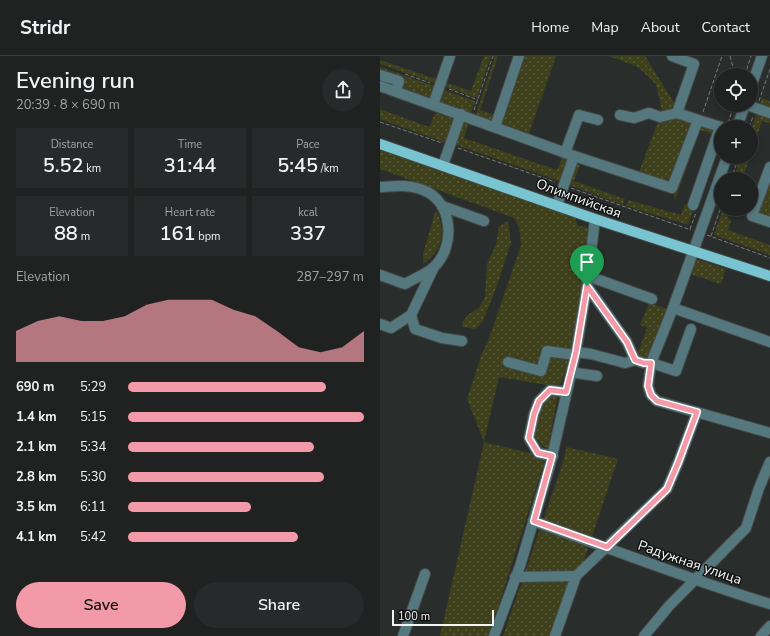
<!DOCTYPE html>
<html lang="en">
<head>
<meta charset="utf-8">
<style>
	:root { --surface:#1f2221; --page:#272a2a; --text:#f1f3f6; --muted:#a1a4a5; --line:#3c3f3f; --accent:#f39aa8 }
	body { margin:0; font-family:"Nunito Sans",sans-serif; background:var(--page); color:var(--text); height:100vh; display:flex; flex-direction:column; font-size:15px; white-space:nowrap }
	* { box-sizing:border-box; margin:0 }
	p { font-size:13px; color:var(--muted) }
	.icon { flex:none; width:22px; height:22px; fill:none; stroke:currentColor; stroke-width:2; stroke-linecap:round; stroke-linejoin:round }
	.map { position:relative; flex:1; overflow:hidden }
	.drawer { display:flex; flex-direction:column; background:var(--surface); width:380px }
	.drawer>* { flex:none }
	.tools { position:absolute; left:334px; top:12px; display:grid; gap:8px }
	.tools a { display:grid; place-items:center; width:44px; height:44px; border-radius:50%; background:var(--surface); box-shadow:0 2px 6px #0003,0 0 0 1px var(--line); font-size:20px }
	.scale { position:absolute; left:12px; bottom:10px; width:102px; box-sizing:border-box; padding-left:4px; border:2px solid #f3f5f4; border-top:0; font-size:11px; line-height:14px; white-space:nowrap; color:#f3f5f4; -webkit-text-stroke:3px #131514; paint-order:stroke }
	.pin { position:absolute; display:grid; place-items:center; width:34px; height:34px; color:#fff; margin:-41px -17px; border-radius:50% 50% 50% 0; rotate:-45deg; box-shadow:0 0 4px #0007 }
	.pin .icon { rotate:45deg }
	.round { display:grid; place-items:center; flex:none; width:42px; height:42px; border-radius:21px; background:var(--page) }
	.headline { display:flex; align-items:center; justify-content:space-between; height:68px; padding:0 16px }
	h1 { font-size:22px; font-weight:600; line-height:30px }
	.figures { display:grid; grid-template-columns:repeat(3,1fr); gap:6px; height:68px; padding:4px 16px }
	.figures div { display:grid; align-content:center; border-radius:0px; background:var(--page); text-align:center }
	.figures b { font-size:20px; font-weight:600 }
	.figures small { font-size:11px; font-weight:400 }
	.figures p { font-size:11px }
	.chart { height:112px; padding:8px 16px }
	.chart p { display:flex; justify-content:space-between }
	.chart svg { width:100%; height:72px; margin-top:4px; fill:var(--accent); opacity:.7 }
	.action { display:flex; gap:8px; margin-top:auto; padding:8px 16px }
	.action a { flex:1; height:46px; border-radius:24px; background:var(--accent); color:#111; font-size:16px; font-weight:600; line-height:46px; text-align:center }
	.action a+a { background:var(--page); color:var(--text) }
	ul { padding:0 16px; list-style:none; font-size:13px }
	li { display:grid; grid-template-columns:64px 48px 1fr; align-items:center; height:30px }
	li i { height:10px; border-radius:5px; background:var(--accent) }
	header { display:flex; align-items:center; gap:24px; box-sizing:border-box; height:56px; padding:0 20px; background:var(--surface); border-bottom:1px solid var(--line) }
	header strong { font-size:19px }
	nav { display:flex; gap:22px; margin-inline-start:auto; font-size:14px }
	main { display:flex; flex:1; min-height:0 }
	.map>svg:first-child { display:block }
	.grass { fill:url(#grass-dots) }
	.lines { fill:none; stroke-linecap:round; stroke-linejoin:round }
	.minor-casing { stroke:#454948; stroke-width:12 }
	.major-casing { stroke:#454948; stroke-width:12 }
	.path { stroke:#777a79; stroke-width:1; stroke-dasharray:4 2; stroke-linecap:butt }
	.minor { stroke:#55787e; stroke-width:10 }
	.major { stroke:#79c4d1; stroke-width:10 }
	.route-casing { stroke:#fff; stroke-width:8 }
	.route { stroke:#f39aa8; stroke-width:5 }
	.labels { text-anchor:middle; stroke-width:3; stroke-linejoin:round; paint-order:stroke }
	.street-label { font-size:14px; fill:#f3f5f4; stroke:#131514 }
</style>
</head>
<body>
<header>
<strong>Stridr</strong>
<nav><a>Home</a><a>Map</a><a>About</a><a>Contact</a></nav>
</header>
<main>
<section class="drawer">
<div class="headline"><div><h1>Evening run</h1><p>20:39 · 8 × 690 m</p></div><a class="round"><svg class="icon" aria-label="share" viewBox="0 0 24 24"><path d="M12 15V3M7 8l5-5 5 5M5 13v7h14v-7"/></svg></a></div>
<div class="figures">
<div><p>Distance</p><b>5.52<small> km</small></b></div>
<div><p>Time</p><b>31:44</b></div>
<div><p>Pace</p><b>5:45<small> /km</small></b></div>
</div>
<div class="figures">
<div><p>Elevation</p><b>88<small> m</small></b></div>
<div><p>Heart rate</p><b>161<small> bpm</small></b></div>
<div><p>kcal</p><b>337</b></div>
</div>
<div class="chart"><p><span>Elevation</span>287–297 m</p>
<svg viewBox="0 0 160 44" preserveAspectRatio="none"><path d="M0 44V25L10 19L20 16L30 19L40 19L50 16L60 9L70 6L80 6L90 6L100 12L110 16L120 25L130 35L140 38L150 35L160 25V44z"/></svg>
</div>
<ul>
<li><b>690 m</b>5:29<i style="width:84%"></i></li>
<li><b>1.4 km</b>5:15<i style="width:100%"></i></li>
<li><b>2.1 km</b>5:34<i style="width:79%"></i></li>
<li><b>2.8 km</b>5:30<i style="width:83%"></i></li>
<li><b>3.5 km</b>6:11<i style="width:52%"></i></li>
<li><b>4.1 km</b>5:42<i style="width:72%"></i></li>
</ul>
<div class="action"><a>Save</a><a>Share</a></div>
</section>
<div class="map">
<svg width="390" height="580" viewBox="0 0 390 580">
	<defs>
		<pattern id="grass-dots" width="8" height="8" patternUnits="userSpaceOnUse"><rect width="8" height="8" fill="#3e3f1b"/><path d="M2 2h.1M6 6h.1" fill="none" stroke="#5a5b3d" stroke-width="1.8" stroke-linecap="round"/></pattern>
	</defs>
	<rect width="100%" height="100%" fill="#292d2c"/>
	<!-- grass -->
	<g class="grass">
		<path d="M104,0H111L97,42L0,8V4L91,35Z"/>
		<path d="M115,0H118L100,54L112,58L113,67L95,61Z"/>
		<path d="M142,0H176L149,78L259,116L282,55L276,28L258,11L229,0H265L296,50L346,67L345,71L334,79L320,74L295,144L293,135L118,70Z"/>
		<path d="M0,11L57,31L52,46L20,34L0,16Z"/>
		<path d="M61,33L95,45L90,60L56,47Z"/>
		<path d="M382,42L390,45V67L382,65L371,97V73Z"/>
		<path d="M0,53L49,71L55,57L75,63L66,87L0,63Z"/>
		<path d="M83,64L89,66L84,82L177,114L183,99L190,102L182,126L74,88Z"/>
		<path d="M0,92L195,159L197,169L208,172C205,206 201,239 195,272C191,292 189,313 179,331L119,321L104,386L166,401L109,580H60L104,386L87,343L102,297L107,288L141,189L139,171L134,162L0,113Z"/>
		<path d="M361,101H370L362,123H353Z"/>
		<path d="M196,104L201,106L194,125L245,143L243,149L187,128Z"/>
		<path d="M390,118V164L375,159Z"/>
		<path d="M248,144L301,159L305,148L314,152L308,169L246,150Z"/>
		<path d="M343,153H351L348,162L351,164L348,174L390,189V199L334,179Z"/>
		<path d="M57,155C66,176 63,194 43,208V198L55,156Z"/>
		<path d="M128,165L131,187L117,230L102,267L95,273L82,271L83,265L89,258L99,252L105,241L107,208L116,189L119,170Z"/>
		<path d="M316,203L346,213L341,228L310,218Z"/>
		<path d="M269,247L288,253L268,304L258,302V296L267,272L260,269Z"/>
		<path d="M172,338H178L168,393L162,390L155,380L162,347Z"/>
		<path d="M187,391L238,403L179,580H123L181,412Z"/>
	</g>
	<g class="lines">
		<defs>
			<g id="minor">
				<path d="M292,0L314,8L297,57"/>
				<path d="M0,19L19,25L16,35"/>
				<path d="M0,30L194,100L292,132L318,64L341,71"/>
				<path d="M371,31L382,0"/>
				<path d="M53,49L70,0"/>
				<path d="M367,49L390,57"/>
				<path d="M240,59L254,62L269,57L280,61L297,57L318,64"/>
				<path d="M115,71L139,0"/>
				<path d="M357,71L365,49"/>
				<path d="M185,97L199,59L218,64"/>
				<path d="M347,101L293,252L271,307L268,330L271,339L277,345L390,377"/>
				<path d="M63,109L81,58"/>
				<path d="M390,111L372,160L390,166"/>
				<path d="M0,131C14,130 29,128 43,134C73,145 76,190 54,211C48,217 33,223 25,228L0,219"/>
				<path d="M177,149L194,100"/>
				<path d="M313,149L340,71"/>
				<path d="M62,150L104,165"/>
				<path d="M208,220L272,243"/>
				<path d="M207,230L247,286L255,304L264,307H271L296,315L311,273"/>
				<path d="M293,252L390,286"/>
				<path d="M31,259L35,273L62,282L82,285"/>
				<path d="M0,268L11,272L31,259L54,211"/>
				<path d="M196,296L211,298L245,307L255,304"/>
				<path d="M128,306L161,315L167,295L195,299"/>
				<path d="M192,313L196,317L217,320"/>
				<path d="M173,400L158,397L149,382L154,358L159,345L170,334L186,336"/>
				<path d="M153,465C232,493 310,524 390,548"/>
				<path d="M135,521L196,520"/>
				<path d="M23,580L45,518"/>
				<path d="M114,580L140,510L170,409L196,296L207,230L215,163"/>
				<path d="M175,580L196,520L287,433L298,407L317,356"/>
				<path d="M264,580L289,550L366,472L379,432L390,406"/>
				<path d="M381,580L390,570"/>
			</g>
			<path id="major" d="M0,88L215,163L390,220"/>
		</defs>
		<!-- minor casing -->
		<use href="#minor" class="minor-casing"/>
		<!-- major casing -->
		<use href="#major" class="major-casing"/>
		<!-- path -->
		<g class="path">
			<path d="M350,0L355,19"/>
			<path d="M25,18L50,27"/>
			<path d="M365,19L371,0"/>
			<path d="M69,33L98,44"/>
			<path d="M379,45L390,13"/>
			<path d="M94,54L113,0"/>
			<path d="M323,56L342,0"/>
			<path d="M0,66L62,87"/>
			<path d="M348,67L354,49"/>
			<path d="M369,71L373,61"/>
			<path d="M78,92L175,126"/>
			<path d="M351,123L359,101"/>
			<path d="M191,132L311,174"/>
			<path d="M210,152L213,140"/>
			<path d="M310,173L316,157"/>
			<path d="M327,179L390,202"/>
			<path d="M331,180L341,151"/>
		</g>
		<!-- minor -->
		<use href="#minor" class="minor"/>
		<!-- major -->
		<use href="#major" class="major"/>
	</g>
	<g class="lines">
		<defs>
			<path id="route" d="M207,230L247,286L255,304L264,307H271L268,330L271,339L277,345L317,356L298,407L287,433L227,491L154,465L172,400L158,397L149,382L154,358L159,345L170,334L186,336L196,296Z"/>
		</defs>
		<!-- route casing -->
		<use href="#route" class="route-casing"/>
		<!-- route -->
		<use href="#route" class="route"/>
	</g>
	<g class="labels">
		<!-- street labels -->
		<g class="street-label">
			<text transform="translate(199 142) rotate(20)" y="5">Олимпийская</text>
			<text transform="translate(310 506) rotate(19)" y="5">Радужная улица</text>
		</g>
	</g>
</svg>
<div class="tools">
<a><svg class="icon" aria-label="locate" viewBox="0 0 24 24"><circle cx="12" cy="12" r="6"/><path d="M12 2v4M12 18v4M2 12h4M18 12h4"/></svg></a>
<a>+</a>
<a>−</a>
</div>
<div class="scale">100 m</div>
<div class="pin" style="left:207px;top:230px;background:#1e9e55"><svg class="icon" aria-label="arrive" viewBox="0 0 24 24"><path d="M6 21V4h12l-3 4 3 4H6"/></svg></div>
</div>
</main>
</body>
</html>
